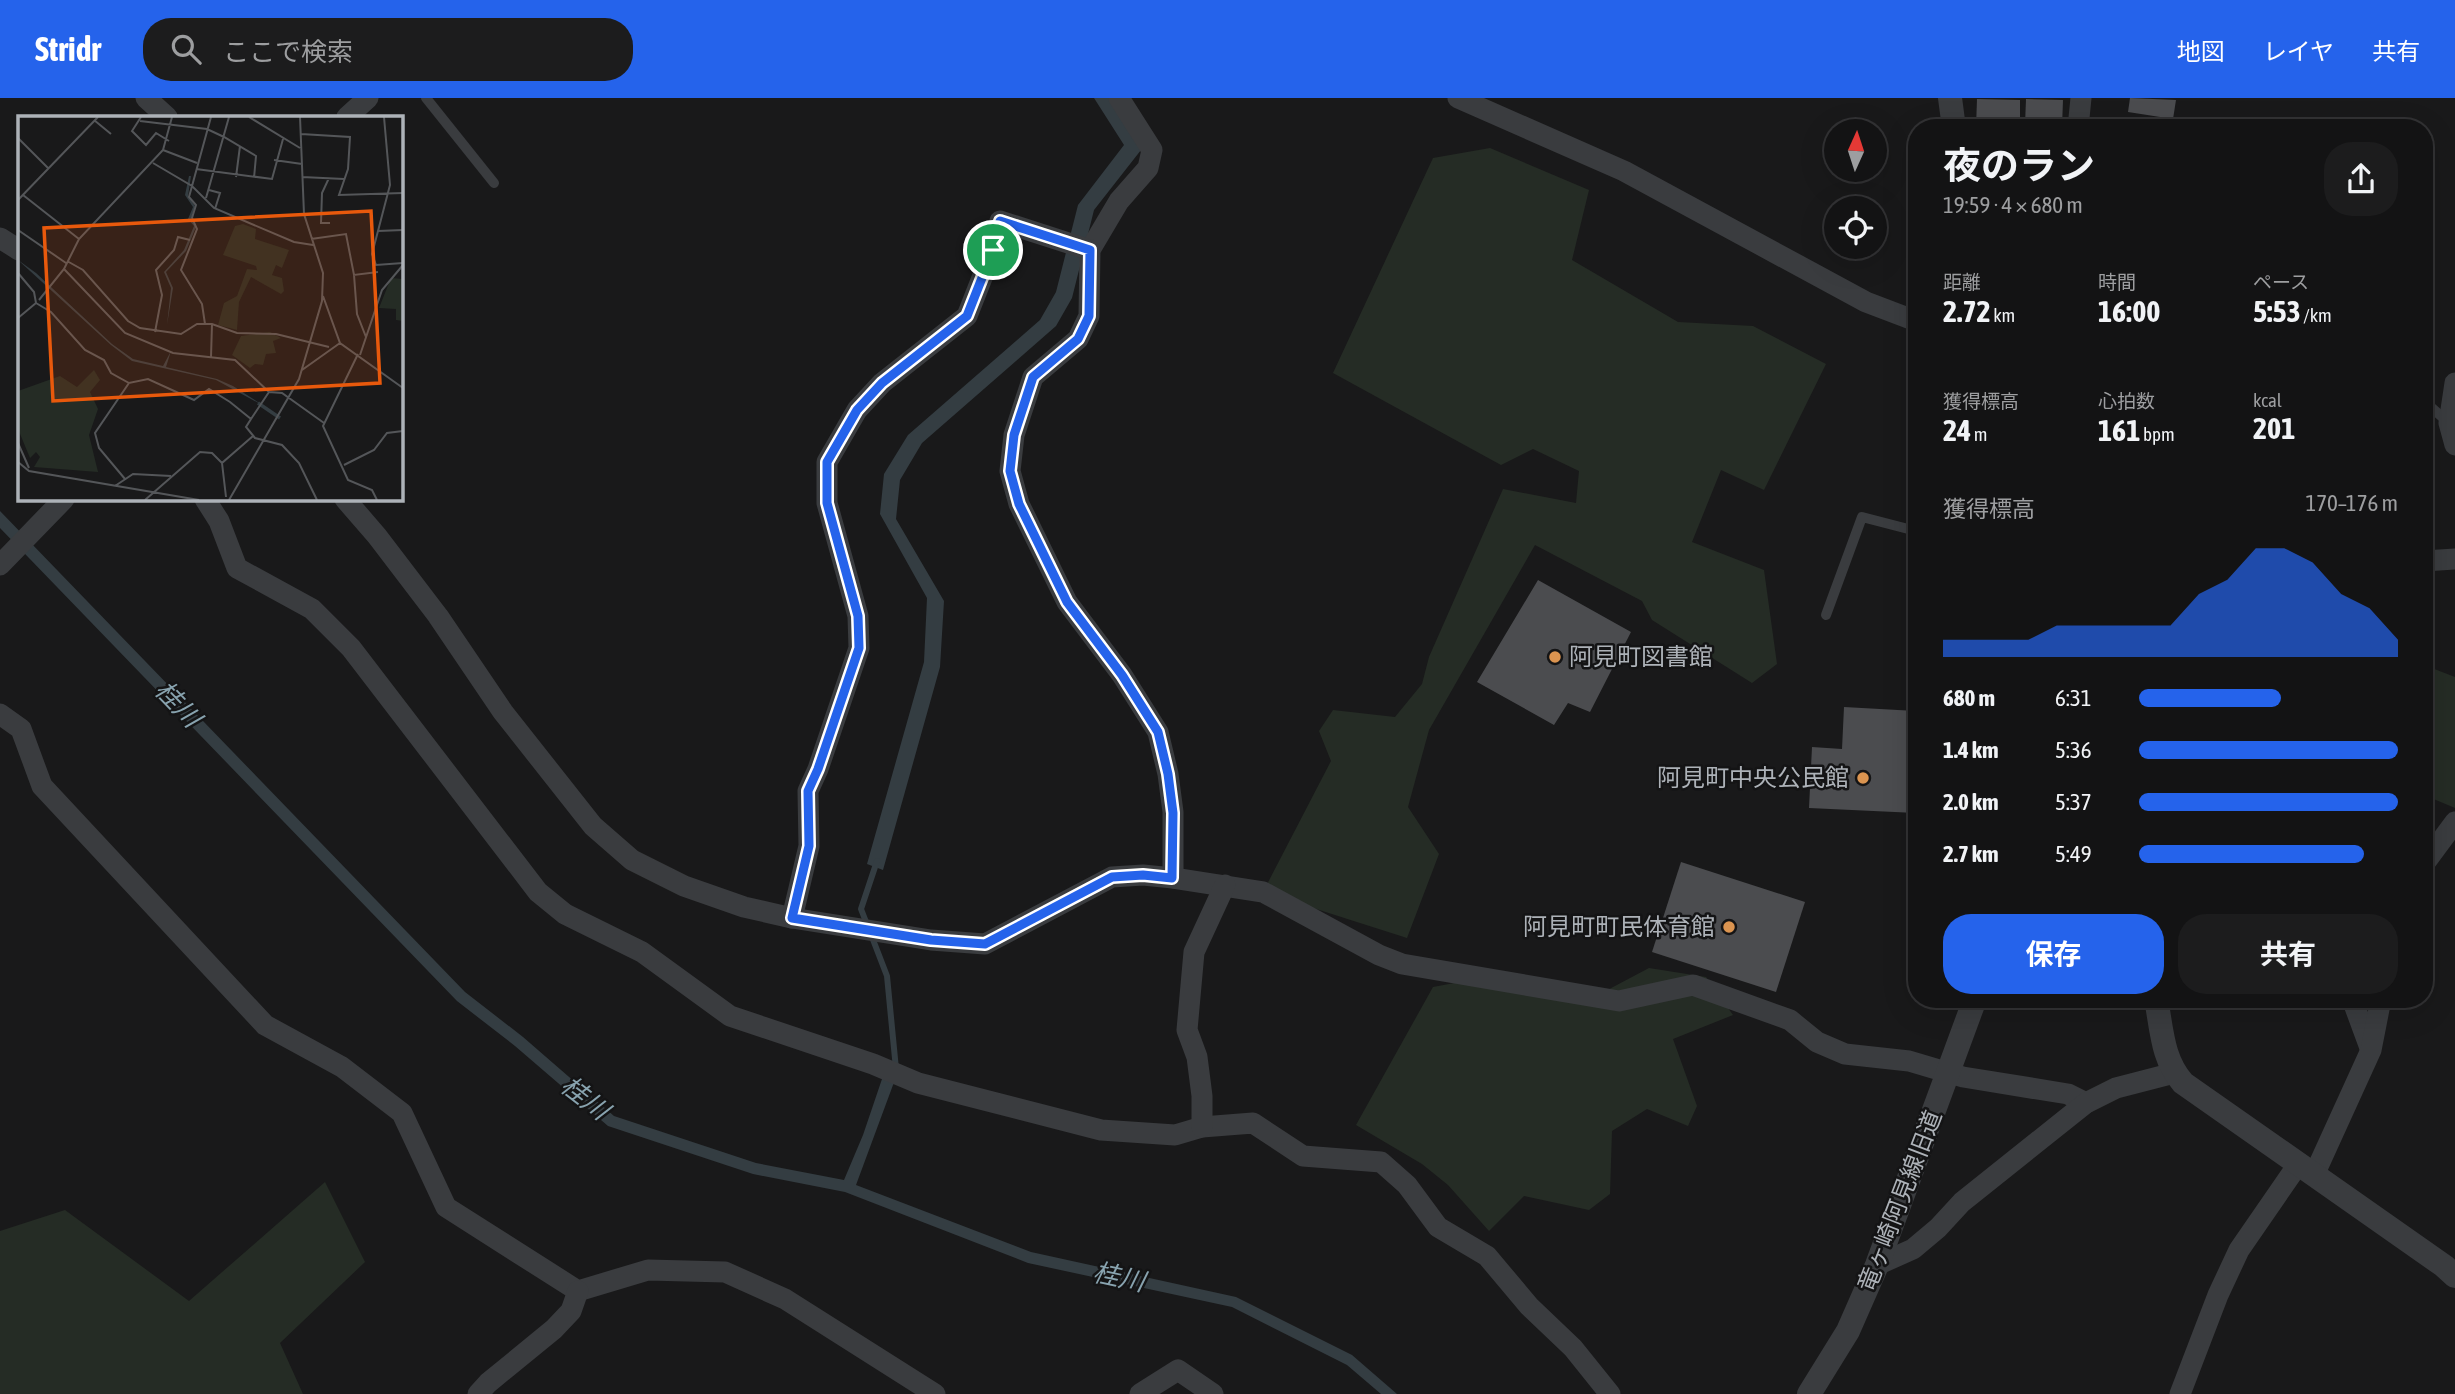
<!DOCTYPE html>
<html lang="ja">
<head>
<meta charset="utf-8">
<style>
	:root { --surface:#131314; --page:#1c1c1d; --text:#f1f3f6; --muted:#9d9ea0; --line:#323234; --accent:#2563eb }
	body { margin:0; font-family:"Asap Condensed","Noto Sans JP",sans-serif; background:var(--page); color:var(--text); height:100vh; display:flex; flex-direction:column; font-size:26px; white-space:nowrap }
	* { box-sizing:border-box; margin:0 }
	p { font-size:23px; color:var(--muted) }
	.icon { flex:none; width:38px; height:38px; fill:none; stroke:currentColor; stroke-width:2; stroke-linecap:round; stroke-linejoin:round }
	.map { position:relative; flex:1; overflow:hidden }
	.details { position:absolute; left:1908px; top:21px; width:525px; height:889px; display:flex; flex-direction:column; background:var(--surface); border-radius:28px; box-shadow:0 7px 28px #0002,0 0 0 2px var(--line) }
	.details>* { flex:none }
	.needle { width:46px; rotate:3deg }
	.fabs { position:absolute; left:1824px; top:21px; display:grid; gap:14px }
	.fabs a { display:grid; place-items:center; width:63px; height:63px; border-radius:50%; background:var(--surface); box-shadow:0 7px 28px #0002,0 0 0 2px var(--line); font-size:35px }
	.pin { position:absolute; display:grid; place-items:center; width:60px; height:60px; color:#fff; margin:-30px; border:4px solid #fff; border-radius:50%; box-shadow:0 2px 7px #0007 }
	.round { display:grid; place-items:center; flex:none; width:74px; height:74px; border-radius:28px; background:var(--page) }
	.summary { display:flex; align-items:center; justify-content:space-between; height:119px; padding:0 35px }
	h1 { font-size:38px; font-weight:700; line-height:52px }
	.metrics { display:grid; grid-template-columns:repeat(3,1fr); gap:10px; height:119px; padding:7px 35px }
	.metrics div { display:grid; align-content:center }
	.metrics b { font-size:30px; font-weight:700 }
	.metrics small { font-size:19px; font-weight:400 }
	.metrics p { font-size:19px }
	.chart { height:196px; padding:14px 35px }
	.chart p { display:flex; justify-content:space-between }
	.chart svg { width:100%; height:126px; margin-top:7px; fill:var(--accent); opacity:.7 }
	.primary-button { display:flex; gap:14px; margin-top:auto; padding:14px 35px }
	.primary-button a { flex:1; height:80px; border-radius:28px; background:var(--accent); color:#fff; font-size:28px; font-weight:700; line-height:80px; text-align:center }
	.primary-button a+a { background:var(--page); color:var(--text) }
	ul { padding:0 35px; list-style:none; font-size:23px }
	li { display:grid; grid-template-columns:112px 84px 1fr; align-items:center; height:52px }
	li i { height:18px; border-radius:9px; background:var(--accent) }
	header { display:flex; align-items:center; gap:42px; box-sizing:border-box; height:98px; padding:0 35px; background:var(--accent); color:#fff }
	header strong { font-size:33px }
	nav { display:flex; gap:38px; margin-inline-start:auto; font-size:24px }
	.search { width:490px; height:63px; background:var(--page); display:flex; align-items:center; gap:18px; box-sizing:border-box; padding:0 24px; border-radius:28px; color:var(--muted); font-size:26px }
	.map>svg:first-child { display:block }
	.green { fill:#252c25 }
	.water { fill:#343d42 }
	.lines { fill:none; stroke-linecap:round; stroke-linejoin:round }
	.stream { stroke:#343d42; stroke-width:6 }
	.building { fill:#4b4c4f }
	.service { stroke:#3a3c3f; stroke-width:10 }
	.minor { stroke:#3a3c3f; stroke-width:21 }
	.tertiary { stroke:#3a3c3f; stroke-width:24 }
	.route-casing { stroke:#fff; stroke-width:14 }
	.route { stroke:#2563eb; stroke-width:9 }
	.poi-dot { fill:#db9450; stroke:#141415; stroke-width:2.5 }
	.labels { text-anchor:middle; stroke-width:5; stroke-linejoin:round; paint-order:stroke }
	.poi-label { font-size:24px; fill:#adb2b8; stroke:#141415; text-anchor:end }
	.street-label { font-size:24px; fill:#adb2b8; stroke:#141415 }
	.water-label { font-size:26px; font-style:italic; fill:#88a3af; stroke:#141415 }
	.inset-river { fill:none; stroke:#343d42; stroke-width:3.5 }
	.inset-road { fill:none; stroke:#545659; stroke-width:2 }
	.view { fill:#e8590c; fill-opacity:0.15; stroke:#e8590c; stroke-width:3.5 }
	.inset-edge { fill:none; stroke:#adb2b8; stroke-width:3.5 }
</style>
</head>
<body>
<header>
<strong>Stridr</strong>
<div class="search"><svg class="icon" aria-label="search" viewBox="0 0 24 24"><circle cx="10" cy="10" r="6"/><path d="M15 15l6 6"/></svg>ここで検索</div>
<nav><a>地図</a><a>レイヤ</a><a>共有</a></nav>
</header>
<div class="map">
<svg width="2455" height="1296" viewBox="0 0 2455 1296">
	<rect width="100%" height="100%" fill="#19191a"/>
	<!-- green -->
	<g class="green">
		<path d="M1490,50L1589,92L1572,162L1678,224L1753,228L1826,266L1764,392L1721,372L1692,444L1764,472L1777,566L1752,585L1652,522L1642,503L1535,447L1429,632L1408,709L1439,756L1407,840L1263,794L1331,663L1319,633L1333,612L1395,619L1422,586L1429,559L1503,391L1576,405L1579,373L1533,351L1501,367L1333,275L1433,60Z"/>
		<path d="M2424,567L2455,579V710L2424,697Z"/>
		<path d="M1649,870L1706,879L1733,917L1673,941L1697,1008L1688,1028L1647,1011L1612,1033L1610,1096L1589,1112L1524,1098L1489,1133L1448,1087L1422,1066L1356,1027L1433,889L1497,877L1598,897Z"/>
		<path d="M325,1084L365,1164L280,1245L303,1296H0V1133L65,1112L189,1203Z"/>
	</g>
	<!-- water -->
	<g class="water">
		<path d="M1094,0H1109L1141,52L1094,112L1072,200L1056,228L922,345L900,382L896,421L944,503L940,569L883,772L867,766L924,564L927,500L880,416L884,376L908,337L1040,222L1056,194L1078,107L1124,47Z"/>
		<path d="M0,413L465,894L523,939L614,1018L756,1065L844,1082L863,1037L882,981L903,970L893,987L856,1087L1031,1154L1236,1199L1352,1257L1397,1296H1381L1347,1267L1232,1209L1028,1165L845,1094L753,1076L608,1028L515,948L457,903L0,430Z"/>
	</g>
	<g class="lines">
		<!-- stream -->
		<g class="stream">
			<path d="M868,829L861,811L877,763"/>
			<path d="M872,839L887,878L896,971"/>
		</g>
	</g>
	<!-- building -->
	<g class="building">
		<path d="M2130,0L2176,2L2173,21L2128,14Z"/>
		<path d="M1977,1L2020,2V30H1976Z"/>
		<path d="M2026,1L2063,2L2062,29L2025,27Z"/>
		<path d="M1538,482L1631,534L1590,614L1568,605L1554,627L1477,584Z"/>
		<path d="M1844,609L1916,613V715L1809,710L1812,649L1842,651Z"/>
		<path d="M1681,764L1805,804L1776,894L1652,854Z"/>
	</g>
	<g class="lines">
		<!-- service -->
		<g class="service">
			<path d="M426,0L494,85"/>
			<path d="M2424,303L2449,325"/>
			<path d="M1826,517L1862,419L1916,433"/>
		</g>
		<!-- minor -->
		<g class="minor">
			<path d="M146,0L167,19"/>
			<path d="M1119,0L1152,52L1148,70L1119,103L1090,152L1089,218L1078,241L1033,279L1014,337L1010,373L1019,406L1067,504L1122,577L1158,634L1168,676L1173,714V780"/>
			<path d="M1458,0L1624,73L1866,204L1916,223"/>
			<path d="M347,19L368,0"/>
			<path d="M2078,30L2081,0"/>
			<path d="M0,140L19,152"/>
			<path d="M2455,285L2449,325L2455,347"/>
			<path d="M205,401L219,423L237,470L312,511L351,550L538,794L565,816L642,854L730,918L873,966L918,985L1101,1032L1175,1037L1202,1029L1253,1025L1303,1058L1381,1064L1407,1087L1438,1129L1487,1158L1529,1208L1573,1250L1610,1296"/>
			<path d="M345,401L377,438L438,518L503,614L593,728L632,762L684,788L744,809L792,820L931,842L985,846L1112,779L1143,777L1173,780L1263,794L1379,857L1402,866L1619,903L1693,887L1790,922L1817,944L1845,956L1909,963L1963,979L2068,996L2086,1005"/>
			<path d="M2424,463L2455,461"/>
			<path d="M0,467L64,401"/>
			<path d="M0,616L21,631L42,688L265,927L342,969L402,1015L446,1109L578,1193L648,1172L725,1174L785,1201L935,1296"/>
			<path d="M2424,766L2455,724"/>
			<path d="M792,820L809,748L808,693L818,671L859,550L858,518L827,405V364L857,312L882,285L967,218L993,152L1000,123L1090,152"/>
			<path d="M2352,901L2370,950"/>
			<path d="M1202,1029V998L1197,959L1187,932L1194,854L1225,787"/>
			<path d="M2315,1075L2371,952L2381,901"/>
			<path d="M1877,1167L1913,1151L1938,1130L1962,1104L2086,1005L2116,990L2174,975"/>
			<path d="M478,1296L488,1285L554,1231L571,1213L578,1193"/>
			<path d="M1140,1296L1178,1272L1213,1296"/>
			<path d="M2180,1296L2218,1197L2239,1152L2299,1065"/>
		</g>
		<!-- tertiary -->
		<g class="tertiary">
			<path d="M1950,0L1954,30"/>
			<path d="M2156,901C2162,932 2162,961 2183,985L2444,1168L2455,1178"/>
			<path d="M1809,1296L1848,1233L1877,1167L1975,901"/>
		</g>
	</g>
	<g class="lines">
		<defs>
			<path id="route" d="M1000,123L1090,152L1089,218L1078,241L1033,279L1014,337L1010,373L1019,406L1067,504L1122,577L1158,634L1168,676L1173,715L1172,780L1143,777L1112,779L985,846L931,842L792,820L809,748L808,693L818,671L859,550L858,518L827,405V364L857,312L882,285L967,218L993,152Z"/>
		</defs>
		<!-- route casing -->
		<use href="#route" class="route-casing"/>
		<!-- route -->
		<use href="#route" class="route"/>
	</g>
	<!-- markers -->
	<g class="poi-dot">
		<circle cx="1555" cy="559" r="7"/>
		<circle cx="1863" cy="680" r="7"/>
		<circle cx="1729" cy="829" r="7"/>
	</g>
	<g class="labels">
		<!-- poi labels -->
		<g class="poi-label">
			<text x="1569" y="567" text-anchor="start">阿見町図書館</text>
			<text x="1849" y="688">阿見町中央公民館</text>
			<text x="1715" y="837">阿見町町民体育館</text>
		</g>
		<!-- street labels -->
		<g class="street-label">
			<text transform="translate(1900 1103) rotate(-69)" y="8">竜ヶ崎阿見線旧道</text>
		</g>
		<!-- water labels -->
		<g class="water-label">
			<text transform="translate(178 606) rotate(46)" y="9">桂川</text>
			<text transform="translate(585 1000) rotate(38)" y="9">桂川</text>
			<text transform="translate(1119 1179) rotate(12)" y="9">桂川</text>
		</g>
	</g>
	<!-- overview -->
	<g transform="translate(18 18)">
		<rect width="385" height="385" fill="#19191a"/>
		<path d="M225,108L238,113L237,123L271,134L264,152L258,149L254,159L264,162L266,175L263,178L233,161L221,186L219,214L200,209L206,187L219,180L229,153L239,154L238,150L205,139L217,110ZM373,162L385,163V205L378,204V193L361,192ZM252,216L263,222L255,225L258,237L248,238L245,249L237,248L232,252L214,239L223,220ZM76,254L82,264L72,276L80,293L71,319L80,356L16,351L22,341L18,336L12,342L0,313V275L42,260L59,271Z" fill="#252c25"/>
		<path d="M171,60H173L170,80L177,90L173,103L178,111L168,135L148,156L155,172L149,209L153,172L146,156L166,134L176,110L170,103L175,91L167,79ZM0,144L18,157L94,228L115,243L145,250L153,235L148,251L199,263L215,270L246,290L198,264L114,245L93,229Z" fill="#343d42"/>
		<path class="inset-river" d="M240,287L262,302"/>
		<path class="inset-road" d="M123,1L114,15L128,29L138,17L151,25M231,1L282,32M366,1L372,69L354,138L358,149L385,147M76,4L93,18M122,5L189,13L206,21L238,40L236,62M283,18L332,21L330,53L321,79L385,77M0,22L30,52M145,34L179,47M256,44L284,48M135,47L174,70L196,92L276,126L295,129M178,53L254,63L265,23M218,61L222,30M284,61L326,63M311,62L304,77L303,107H312M191,74L202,77L197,93M5,79L61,123M188,82L211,1M0,84L80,1M0,114L48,147M360,115L385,114M293,123L328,118L336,159L360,156M49,145L65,154L110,205L122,212L163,218L179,208H194L219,217L258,218L311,231M46,153L107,217L155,237L217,244L251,276L264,277L306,307M0,157L16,176L18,187L33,196L67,234L86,244L93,257L111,267L130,263L176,284L191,273L212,286L233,303L228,311L237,322L264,329L281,347L299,384M336,159L339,198L348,221M305,180L322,227L385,272M21,184L46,153L61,123L145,34L154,1M0,202L18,187M187,208L184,188L163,154L179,113L174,102L178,89L171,81L193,1M137,216L144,179L138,154L156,134L160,121L172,124M340,238L305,310L330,364L354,374L359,384M342,239L364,174L385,149M193,241L194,208M284,254L322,227M233,303L251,276M0,327L11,352M0,346L11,355L181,384M326,349L356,334L369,317L385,315M107,363L81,332L77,317L111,267M97,370L115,358L153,360M208,381L204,347L235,320M127,384L182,336L194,337L204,347M211,384L281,263L304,185L305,157L286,98L282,1"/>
		<path class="view" d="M353,95L362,267L35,285L26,112Z"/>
		<rect width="385" height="385" class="inset-edge"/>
	</g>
</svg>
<div class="fabs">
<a><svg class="needle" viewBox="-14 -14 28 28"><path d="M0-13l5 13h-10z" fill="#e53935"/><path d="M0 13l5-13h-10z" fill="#9d9ea0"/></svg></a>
<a><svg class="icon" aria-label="locate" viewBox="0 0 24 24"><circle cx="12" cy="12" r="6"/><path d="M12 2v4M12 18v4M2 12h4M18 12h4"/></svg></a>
</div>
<div class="pin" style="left:993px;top:152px;background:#1e9e55"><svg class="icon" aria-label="arrive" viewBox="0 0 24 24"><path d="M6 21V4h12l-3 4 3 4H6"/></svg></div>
<section class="details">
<div class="summary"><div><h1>夜のラン</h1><p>19:59 · 4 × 680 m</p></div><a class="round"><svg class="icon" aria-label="share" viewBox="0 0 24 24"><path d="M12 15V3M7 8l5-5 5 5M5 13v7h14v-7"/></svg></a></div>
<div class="metrics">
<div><p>距離</p><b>2.72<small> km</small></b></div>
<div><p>時間</p><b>16:00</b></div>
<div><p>ペース</p><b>5:53<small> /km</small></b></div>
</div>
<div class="metrics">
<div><p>獲得標高</p><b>24<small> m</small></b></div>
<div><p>心拍数</p><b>161<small> bpm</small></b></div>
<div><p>kcal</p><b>201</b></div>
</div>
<div class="chart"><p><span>獲得標高</span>170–176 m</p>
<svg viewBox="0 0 160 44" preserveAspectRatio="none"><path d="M0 44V38L10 38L20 38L30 38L40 33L50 33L60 33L70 33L80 33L90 22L100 17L110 6L120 6L130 11L140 22L150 27L160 38V44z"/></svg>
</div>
<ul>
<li><b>680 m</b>6:31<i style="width:55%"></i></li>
<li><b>1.4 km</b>5:36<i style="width:100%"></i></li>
<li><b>2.0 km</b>5:37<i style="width:100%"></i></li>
<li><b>2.7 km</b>5:49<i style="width:87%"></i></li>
</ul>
<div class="primary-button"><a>保存</a><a>共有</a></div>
</section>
</div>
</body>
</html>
